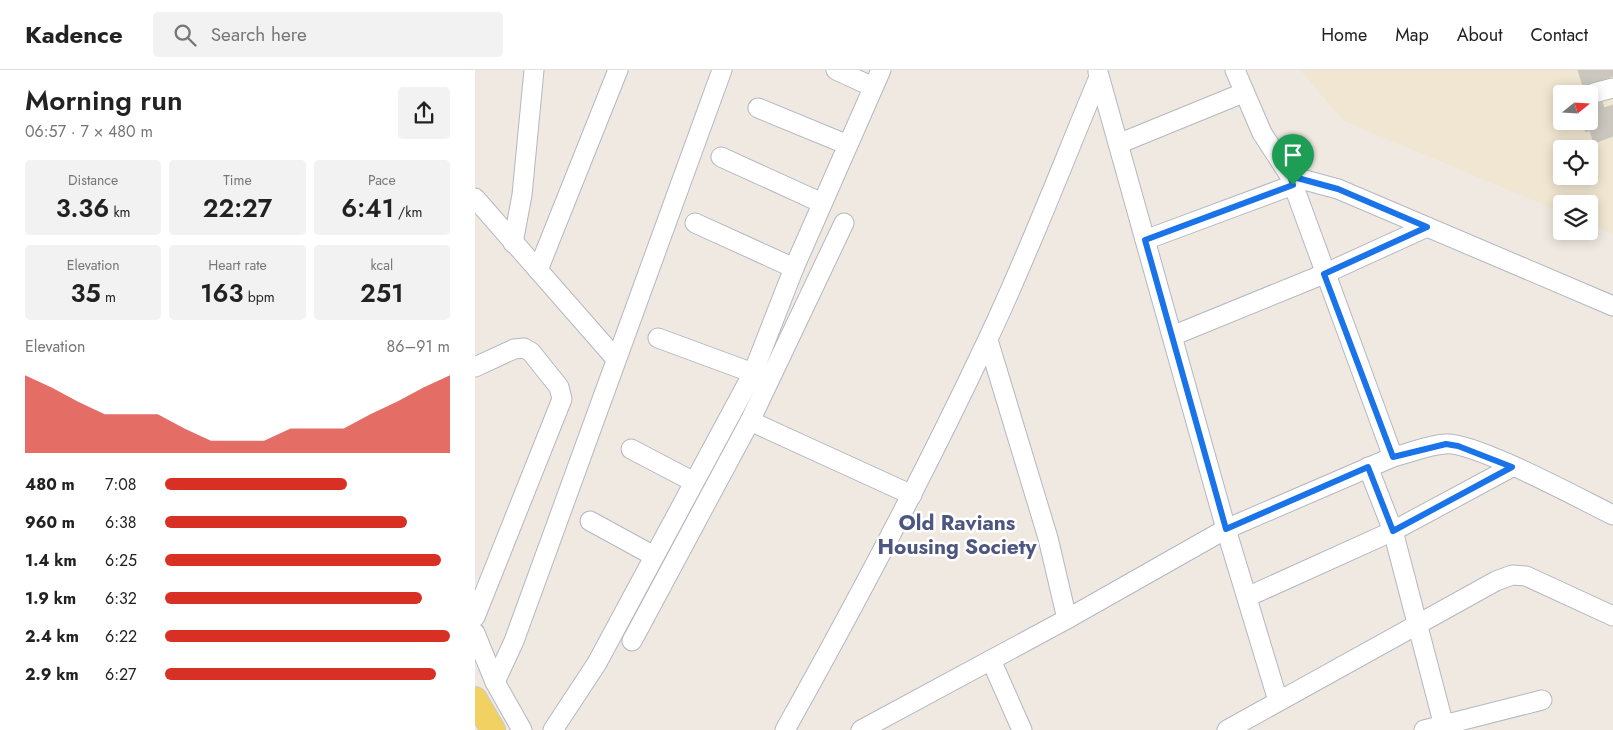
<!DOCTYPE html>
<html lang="en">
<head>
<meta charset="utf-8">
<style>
	:root { --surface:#fff; --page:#f2f2f2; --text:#222; --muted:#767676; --line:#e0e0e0; --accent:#d93025 }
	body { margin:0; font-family:Jost,sans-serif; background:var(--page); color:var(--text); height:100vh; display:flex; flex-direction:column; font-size:19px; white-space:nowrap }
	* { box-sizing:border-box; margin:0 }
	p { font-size:16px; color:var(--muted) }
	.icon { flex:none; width:28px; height:28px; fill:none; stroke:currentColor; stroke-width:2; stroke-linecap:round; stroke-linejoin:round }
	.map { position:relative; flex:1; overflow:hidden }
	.side { display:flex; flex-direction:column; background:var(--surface); width:475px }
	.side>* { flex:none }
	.needle { width:32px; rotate:72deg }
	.tools { position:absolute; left:1078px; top:15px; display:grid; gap:10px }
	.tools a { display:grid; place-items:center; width:45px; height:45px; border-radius:5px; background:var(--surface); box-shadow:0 2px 12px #0003; font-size:25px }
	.pin { position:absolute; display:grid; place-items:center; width:42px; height:42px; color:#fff; margin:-51px -21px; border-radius:50% 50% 50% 0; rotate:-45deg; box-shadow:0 0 5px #0007 }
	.pin .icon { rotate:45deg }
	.round { display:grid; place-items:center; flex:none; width:52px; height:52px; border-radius:5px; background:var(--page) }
	.overview { display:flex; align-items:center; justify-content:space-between; height:85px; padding:0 25px }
	h1 { font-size:28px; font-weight:600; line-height:38px }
	.figures { display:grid; grid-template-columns:repeat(3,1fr); gap:8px; height:85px; padding:5px 25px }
	.figures div { display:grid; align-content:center; border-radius:5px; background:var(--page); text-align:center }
	.figures b { font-size:25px; font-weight:600 }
	.figures small { font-size:14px; font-weight:400 }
	.figures p { font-size:14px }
	.chart { height:140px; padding:10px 25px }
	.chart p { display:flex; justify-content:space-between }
	.chart svg { width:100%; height:90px; margin-top:5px; fill:var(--accent); opacity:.7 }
	ul { padding:0 25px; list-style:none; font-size:16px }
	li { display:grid; grid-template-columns:80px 60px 1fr; align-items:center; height:38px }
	li i { height:12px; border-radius:6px; background:var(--accent) }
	header { display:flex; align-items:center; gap:30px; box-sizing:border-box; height:70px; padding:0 25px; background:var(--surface); border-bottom:1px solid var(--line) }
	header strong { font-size:24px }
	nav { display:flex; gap:28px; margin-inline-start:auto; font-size:18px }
	.search { width:350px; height:45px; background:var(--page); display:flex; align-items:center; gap:12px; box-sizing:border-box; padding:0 18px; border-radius:5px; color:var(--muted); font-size:19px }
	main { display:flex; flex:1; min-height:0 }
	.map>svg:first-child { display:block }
	.education { fill:#f0e6d1; fill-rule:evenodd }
	.building { fill:#cbc7bf; stroke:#cbc5ba }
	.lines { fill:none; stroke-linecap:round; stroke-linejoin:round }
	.minor-casing { stroke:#b4b7c1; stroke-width:21 }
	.major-casing { stroke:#c9c9c9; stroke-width:26 }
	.minor { stroke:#fff; stroke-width:19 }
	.major { stroke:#f2d163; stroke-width:24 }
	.route-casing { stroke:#fff; stroke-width:10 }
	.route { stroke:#1a73e8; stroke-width:6 }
	.labels { text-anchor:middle; stroke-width:5; stroke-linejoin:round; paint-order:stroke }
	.neighbourhood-label { font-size:21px; font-weight:bold; fill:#4d5680; stroke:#fff }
</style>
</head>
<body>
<header>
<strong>Kadence</strong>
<div class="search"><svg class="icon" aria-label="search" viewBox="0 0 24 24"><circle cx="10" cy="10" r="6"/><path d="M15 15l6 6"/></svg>Search here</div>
<nav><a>Home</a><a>Map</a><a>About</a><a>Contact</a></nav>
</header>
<main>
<section class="side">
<div class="overview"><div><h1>Morning run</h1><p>06:57 · 7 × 480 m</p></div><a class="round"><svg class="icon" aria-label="share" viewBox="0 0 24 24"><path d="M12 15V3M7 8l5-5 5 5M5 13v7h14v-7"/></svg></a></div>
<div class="figures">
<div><p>Distance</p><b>3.36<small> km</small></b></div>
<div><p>Time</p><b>22:27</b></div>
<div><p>Pace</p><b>6:41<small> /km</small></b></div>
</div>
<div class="figures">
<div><p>Elevation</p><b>35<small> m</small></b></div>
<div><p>Heart rate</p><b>163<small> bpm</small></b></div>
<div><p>kcal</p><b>251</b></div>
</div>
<div class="chart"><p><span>Elevation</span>86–91 m</p>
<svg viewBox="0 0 160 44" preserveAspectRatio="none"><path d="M0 44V6L10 12L20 19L30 25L40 25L50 25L60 32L70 38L80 38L90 38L100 32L110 32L120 32L130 25L140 19L150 12L160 6V44z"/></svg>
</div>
<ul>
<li><b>480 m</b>7:08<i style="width:64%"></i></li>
<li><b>960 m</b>6:38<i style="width:85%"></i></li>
<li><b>1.4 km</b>6:25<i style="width:97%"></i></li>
<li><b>1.9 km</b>6:32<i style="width:90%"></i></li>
<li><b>2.4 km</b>6:22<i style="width:100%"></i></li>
<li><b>2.9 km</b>6:27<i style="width:95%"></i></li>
</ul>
</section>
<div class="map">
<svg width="1138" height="660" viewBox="0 0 1138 660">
	<rect width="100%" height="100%" fill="#efe9e1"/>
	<!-- education -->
	<path class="education" d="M825,0H1138V164L1114,154V134H1086V142L869,51ZM1086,24H1114V51H1086ZM1086,79H1114V106H1086Z"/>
	<!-- building -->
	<g class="building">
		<path d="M1103,0H1138V6L1108,16Z"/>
		<path d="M1127,32L1129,38L1138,35V66L1119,73L1115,60L1111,62L1107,51H1114V36Z"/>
	</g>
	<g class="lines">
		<defs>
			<g id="minor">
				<path d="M361,0L398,17"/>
				<path d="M760,0L787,63L815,106L863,119L1138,236"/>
				<path d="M623,2L751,459L803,631"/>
				<path d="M1119,23L1138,18"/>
				<path d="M283,38L373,75"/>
				<path d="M643,74L768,23"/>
				<path d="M246,87L347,133"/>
				<path d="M0,128L141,289"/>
				<path d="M220,153L319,198"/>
				<path d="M670,170L818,115"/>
				<path d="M38,173L47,125L59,0"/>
				<path d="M63,200L143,0"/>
				<path d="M697,266L849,204L952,157"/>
				<path d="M183,268L278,303"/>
				<path d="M513,270L573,468L592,549"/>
				<path d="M0,297L39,279L49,278L56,282L84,317L87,329L0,547"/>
				<path d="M275,351L437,425"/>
				<path d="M156,379L219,412"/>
				<path d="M918,387C935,383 953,375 970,374C999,371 1107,430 1138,445"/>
				<path d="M893,397L918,461L970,660"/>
				<path d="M115,451L179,486"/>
				<path d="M772,527L918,461L1037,397"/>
				<path d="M0,563L20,612L47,660"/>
				<path d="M157,571L275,351L369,153"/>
				<path d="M516,590L547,660"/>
				<path d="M20,612L39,571L247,0"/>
				<path d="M78,660L122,593L278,303L319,198L406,0"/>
				<path d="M310,660C381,533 450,403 512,271C553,185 587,95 624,7"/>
				<path d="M386,660L592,549L751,459L918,387L815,106"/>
				<path d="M752,660L1021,511L1037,505L1051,506L1138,546"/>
				<path d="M949,660L1067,630"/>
			</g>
			<path id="major" d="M0,629L18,660"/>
		</defs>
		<!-- minor casing -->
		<use href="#minor" class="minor-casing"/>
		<!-- major casing -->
		<use href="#major" class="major-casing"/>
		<!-- minor -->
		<use href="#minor" class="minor"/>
		<!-- major -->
		<use href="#major" class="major"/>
	</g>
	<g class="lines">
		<defs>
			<path id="route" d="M815,106L863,119L952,157L849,204L918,387L971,374L983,376L1037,397L918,461L893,397L751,459L670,170L818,115Z"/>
		</defs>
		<!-- route casing -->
		<use href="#route" class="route-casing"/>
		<!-- route -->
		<use href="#route" class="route"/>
	</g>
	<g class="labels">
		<!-- neighbourhood labels -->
		<g class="neighbourhood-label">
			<text x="482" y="460">Old Ravians<tspan x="482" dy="24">Housing Society</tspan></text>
		</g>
	</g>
</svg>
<div class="tools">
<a><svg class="needle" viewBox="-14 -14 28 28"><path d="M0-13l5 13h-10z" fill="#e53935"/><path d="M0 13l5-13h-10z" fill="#767676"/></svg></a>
<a><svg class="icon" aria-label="locate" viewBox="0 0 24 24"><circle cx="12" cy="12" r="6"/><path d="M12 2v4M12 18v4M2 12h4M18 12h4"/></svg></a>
<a><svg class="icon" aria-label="layers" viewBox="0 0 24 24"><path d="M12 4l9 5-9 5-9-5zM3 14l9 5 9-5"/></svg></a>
</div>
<div class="pin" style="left:818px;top:115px;background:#1e9e55"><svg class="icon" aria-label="arrive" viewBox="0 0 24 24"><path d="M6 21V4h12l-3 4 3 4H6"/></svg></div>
</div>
</main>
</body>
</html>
